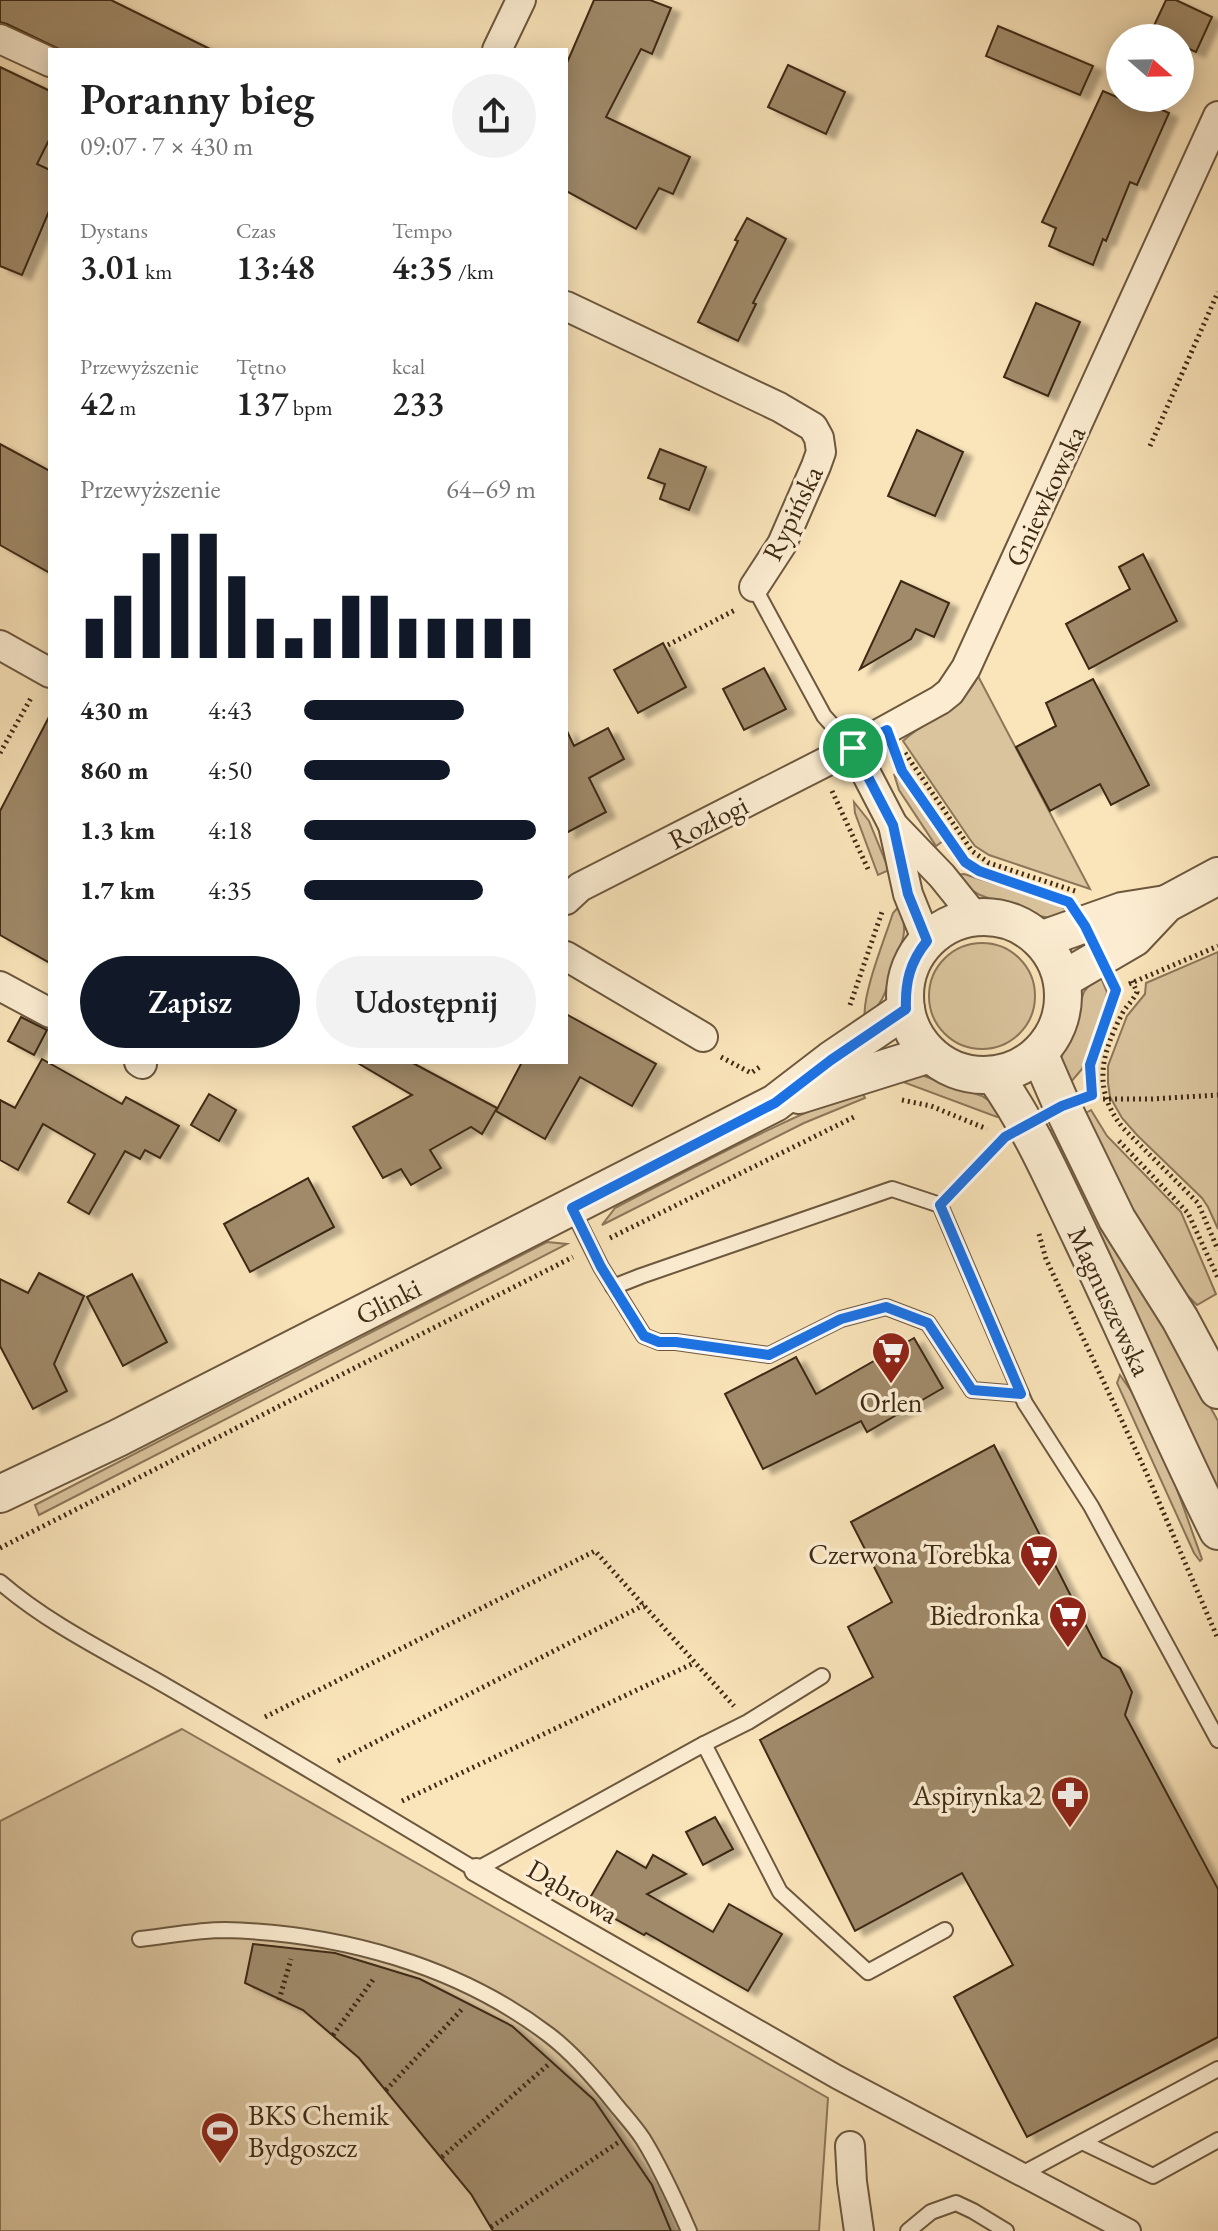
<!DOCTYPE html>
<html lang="pl">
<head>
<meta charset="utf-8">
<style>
	:root { --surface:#fff; --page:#f2f2f2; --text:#222; --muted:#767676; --accent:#111827 }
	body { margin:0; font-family:"EB Garamond",serif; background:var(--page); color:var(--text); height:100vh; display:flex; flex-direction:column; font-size:30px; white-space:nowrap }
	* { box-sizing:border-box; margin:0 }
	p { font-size:26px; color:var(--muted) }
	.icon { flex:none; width:44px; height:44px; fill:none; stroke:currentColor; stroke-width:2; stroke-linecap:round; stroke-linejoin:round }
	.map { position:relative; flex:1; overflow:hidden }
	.panel { position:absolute; left:48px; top:48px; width:520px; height:1016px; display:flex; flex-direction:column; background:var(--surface); border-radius:0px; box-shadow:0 4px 20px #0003 }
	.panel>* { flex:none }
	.needle { width:52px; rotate:110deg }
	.buttons { position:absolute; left:1106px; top:24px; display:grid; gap:16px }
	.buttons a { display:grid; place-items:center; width:88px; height:88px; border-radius:50%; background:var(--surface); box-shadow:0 4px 20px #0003; font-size:40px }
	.pin { position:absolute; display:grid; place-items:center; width:68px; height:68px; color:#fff; margin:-34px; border:4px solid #fff; border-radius:50%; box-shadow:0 2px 8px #0007 }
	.round { display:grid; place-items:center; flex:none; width:84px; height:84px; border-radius:42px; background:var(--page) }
	.summary { display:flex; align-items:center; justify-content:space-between; height:136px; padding:0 32px }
	h1 { font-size:44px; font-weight:600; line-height:60px }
	.stats { display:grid; grid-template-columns:repeat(3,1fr); gap:12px; height:136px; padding:8px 32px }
	.stats div { display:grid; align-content:center }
	.stats b { font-size:34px; font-weight:600 }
	.stats small { font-size:22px; font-weight:400 }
	.stats p { font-size:22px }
	.chart { height:224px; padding:16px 32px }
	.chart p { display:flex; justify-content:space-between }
	.chart svg { width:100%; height:144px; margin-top:8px; stroke:var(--accent); stroke-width:6 }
	.button { display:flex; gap:16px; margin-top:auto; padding:16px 32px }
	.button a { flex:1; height:92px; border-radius:48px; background:var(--accent); color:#fff; font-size:32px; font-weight:600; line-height:92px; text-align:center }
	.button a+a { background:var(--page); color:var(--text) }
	ul { padding:0 32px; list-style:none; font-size:26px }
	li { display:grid; grid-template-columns:128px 96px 1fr; align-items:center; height:60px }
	li i { height:20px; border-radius:10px; background:var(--accent) }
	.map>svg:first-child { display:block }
	.green { fill:#dac49e; stroke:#8c7659; stroke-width:2 }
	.building { fill:#a08a6a; stroke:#3e2914; stroke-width:2; filter:url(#shadow) }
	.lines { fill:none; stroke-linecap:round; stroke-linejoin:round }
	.service-casing { stroke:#6d583e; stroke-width:18 }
	.pedestrian-casing { stroke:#6d583e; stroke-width:26 }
	.minor-casing { stroke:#6d583e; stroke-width:32 }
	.tertiary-casing { stroke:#6d583e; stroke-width:40 }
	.path { stroke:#3e2914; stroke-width:5; stroke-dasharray:2 4; stroke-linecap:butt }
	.service { stroke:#fcedd2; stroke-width:14 }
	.pedestrian { stroke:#fcedd2; stroke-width:22 }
	.minor { stroke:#fcedd2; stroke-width:28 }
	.tertiary { stroke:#fcedd2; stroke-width:36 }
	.route-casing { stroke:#fff; stroke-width:16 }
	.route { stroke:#1a73e8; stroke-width:10 }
	.labels { text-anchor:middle; stroke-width:7; stroke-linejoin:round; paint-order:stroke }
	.street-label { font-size:28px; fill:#3e2914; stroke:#fcedd2 }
	.poi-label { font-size:28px; fill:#3e2914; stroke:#fcedd2; text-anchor:end }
</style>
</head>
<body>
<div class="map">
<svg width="1218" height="2231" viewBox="0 0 1218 2231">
	<defs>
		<filter id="shadow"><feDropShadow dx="9" dy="5" stdDeviation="2" flood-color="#0004"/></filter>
	</defs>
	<rect width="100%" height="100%" fill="#fae4ba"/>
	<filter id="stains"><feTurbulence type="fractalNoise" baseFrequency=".0025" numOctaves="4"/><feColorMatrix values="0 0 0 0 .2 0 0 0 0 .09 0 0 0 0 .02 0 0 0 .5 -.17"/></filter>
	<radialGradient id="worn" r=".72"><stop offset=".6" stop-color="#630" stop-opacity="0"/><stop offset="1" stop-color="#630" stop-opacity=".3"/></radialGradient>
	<!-- green -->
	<g class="green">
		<path d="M978,676L1090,889L989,855L975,846L969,838L903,741C931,715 959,714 978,676Z"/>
		<path d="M894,774L905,785L943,841L936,846L899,790Z"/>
		<path d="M854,802L869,821L889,870L878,875L855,813Z"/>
		<path d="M964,874L1052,902L1070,911L1056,919L1034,915L980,895L970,889L957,875Z"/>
		<path d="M901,904C907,937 904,936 894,965C885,991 887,999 865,1019C861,997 885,938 893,913Z"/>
		<circle cx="982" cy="996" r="53"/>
		<path d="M1218,952V1229L1208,1207L1202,1198L1137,1135L1122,1118L1110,1097L1108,1083V1066L1127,1016L1145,994L1146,983Z"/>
		<path d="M1099,973L1107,992L1105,1004L1082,1069L1071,1082L1063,1085L1061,1058L1084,992Z"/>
		<path d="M921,1075L982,1096L994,1104L1001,1116L997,1117L895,1079Z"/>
		<path d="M861,1089L865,1098L804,1123L602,1225L615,1208C696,1166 776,1123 861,1089Z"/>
		<path d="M1091,1110L1107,1136L1181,1212L1216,1294L1197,1305L1169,1277L1079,1117Z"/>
		<path d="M1056,1127L1218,1421V1507L1044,1134Z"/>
		<path d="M547,1242L567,1244L39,1515L35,1505Z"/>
		<path d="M1120,1375C1160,1429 1179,1497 1202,1559L1200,1561L1194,1553L1117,1383Z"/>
		<path d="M182,1729L828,2098L819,2231H0V1821Z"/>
	</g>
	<!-- building -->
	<g class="building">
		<path d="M0,0H111L212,50H61L7,24L0,22Z"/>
		<path d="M594,0H650L671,8L652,54L641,49L606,117L690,157L673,194L659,188L636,229L566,191V65Z"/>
		<path d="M1166,0H1176L1212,17L1196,52L1180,45V38H1165L1151,32Z"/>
		<path d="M998,26L1093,66L1080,95L986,56Z"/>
		<path d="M788,65L845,92L826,134L768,107Z"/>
		<path d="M0,67L50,91V138L37,164L50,170V209L22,275L0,266Z"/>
		<path d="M1103,91L1137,106L1140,100L1169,113L1137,185L1130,182L1106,241L1103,239L1093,265L1049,246L1056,228L1042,222Z"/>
		<path d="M747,218L786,239L753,303L756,304L738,341L698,322L738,241L735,240Z"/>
		<path d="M1036,303L1080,322L1048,396L1004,377Z"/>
		<path d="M917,430L963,452L935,516L888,496Z"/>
		<path d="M0,444L50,471V573L0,545Z"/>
		<path d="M660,449L706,467L689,510L660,499L665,484L648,478Z"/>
		<path d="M1143,554L1177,621L1089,669L1066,624L1130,589L1119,567Z"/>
		<path d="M901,581L949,603L934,637L916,629L911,639L860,669Z"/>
		<path d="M663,643L686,687L638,713L614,670Z"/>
		<path d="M764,668L786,709L744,730L723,689Z"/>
		<path d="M1093,679L1149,785L1111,805L1100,784L1050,811L1016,747L1056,726L1046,703Z"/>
		<path d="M50,715V963L0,935V811Z"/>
		<path d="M608,728L624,759L589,778L606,812L566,833V729L574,746Z"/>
		<path d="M566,1014L656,1064L632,1106L580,1077L545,1139L496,1111L522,1062H566Z"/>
		<path d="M21,1017L47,1030L34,1055L8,1041Z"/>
		<path d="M42,1059L122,1104L126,1097L179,1126L160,1158L145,1150L140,1159L125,1151L89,1214L68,1202L95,1154L43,1124L18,1170L0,1160V1100L15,1108Z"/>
		<path d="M356,1062H411L497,1108L482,1134L471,1127L430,1150L441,1168L411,1185L401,1169L383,1178L353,1127L412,1095Z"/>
		<path d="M209,1094L236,1110L219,1141L191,1125Z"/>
		<path d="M308,1178L334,1227L250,1272L224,1224Z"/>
		<path d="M39,1273L84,1296L54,1364L67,1391L33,1409L0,1346V1279L28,1293Z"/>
		<path d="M132,1274L167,1342L123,1366L87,1297Z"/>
		<path d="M914,1338L943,1388L867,1432L861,1421L763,1469L725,1394L796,1357L816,1394Z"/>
		<path d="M994,1445L1102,1657L1120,1668L1132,1692L1125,1715L1218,1889V2037L1027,2137L954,1997L1013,1965L962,1873L855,1931L760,1740L873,1677L848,1627L892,1602L851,1522Z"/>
		<path d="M715,1817L733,1849L703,1865L686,1832Z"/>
		<path d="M617,1851L646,1868L653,1855L686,1874L647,1894L713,1932L729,1904L782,1934L748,1991L646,1933L644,1935L587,1903Z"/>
		<path d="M253,1944L335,1953L420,1979L512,2026L594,2100L652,2185L671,2231H493L471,2194L359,2058L303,2010L245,1983Z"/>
	</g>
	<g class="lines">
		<defs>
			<g id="service">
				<path d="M754,587L824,716L853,748"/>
				<path d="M572,1209L601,1267L644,1336L659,1342H676L769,1355L841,1319L886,1307L928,1323L972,1390L1021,1394"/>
				<path d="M613,1287L641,1276L892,1189L940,1205L1025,1403L1091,1506L1218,1740"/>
				<path d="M0,1582C50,1625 109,1653 166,1686C270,1746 373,1808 476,1870L704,1744L780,1892L868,1972L945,1930"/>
				<path d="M704,1744L748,1722L822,1676"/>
				<path d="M140,1939C168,1936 197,1930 225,1930C339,1933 457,1965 549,2035C574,2054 597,2081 616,2105C625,2116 635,2127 643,2139C661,2168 675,2199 689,2231"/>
				<path d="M1082,2142L1153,2176L1218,2140"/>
				<path d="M1022,2174L1218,2069"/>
				<path d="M908,2231L931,2212L956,2203L973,2211L1006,2231"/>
			</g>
			<path id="pedestrian" d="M476,1870L837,2077L1129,2231"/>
			<g id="minor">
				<path d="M0,39L50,62"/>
				<path d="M497,50L521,0"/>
				<path d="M566,306L779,407L813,427L819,438L821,452L816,466L782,544L754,587"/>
				<path d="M0,645L50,673"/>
				<path d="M853,748L893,825L942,876L975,917"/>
				<path d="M893,825L908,894L927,941"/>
				<path d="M566,900L580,887L853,748L940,700L950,692L966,668L1218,116"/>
				<path d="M566,956L703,1037"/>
				<path d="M0,986L50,1013"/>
				<path d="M139,1062L142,1064"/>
				<path d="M850,2146L852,2182L859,2231"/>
			</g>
			<g id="tertiary">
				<circle cx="984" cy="996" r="79"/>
				<path d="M1040,940L1122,911L1166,904"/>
				<path d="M1062,980L1134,938L1166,904L1218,876"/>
				<path d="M1039,1053L1062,1106L1117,1219L1180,1319L1218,1390"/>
				<path d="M994,1075C1030,1125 1054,1181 1081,1237C1127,1334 1170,1434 1218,1531"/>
				<path d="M799,1095L930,1054"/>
				<path d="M0,1494L118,1438L775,1103L831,1060L906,1009"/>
			</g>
		</defs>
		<!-- service casing -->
		<use href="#service" class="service-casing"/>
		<!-- pedestrian casing -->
		<use href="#pedestrian" class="pedestrian-casing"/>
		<!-- minor casing -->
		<use href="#minor" class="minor-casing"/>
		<!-- tertiary casing -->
		<use href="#tertiary" class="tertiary-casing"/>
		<!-- path -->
		<g class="path">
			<path d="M1150,446L1218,292"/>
			<path d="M668,645L737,609"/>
			<path d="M0,753L31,698"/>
			<path d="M905,753L972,851L989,863L1075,891"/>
			<path d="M896,756L902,771L939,825"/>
			<path d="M832,791L868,869"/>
			<path d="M979,871L1057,898"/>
			<path d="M1132,981L1137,992C1133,1001 1126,1006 1122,1014C1101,1055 1092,1089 1123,1128L1198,1203L1218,1250"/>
			<path d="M1129,984L1218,946"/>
			<path d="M850,1005L882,912"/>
			<path d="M721,1057L751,1073L761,1066"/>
			<path d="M1091,1083L1090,1065L1116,990"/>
			<path d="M1103,1099H1151L1218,1095"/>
			<path d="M902,1100L931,1106L987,1129"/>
			<path d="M1119,1141L1188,1213L1218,1278"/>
			<path d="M954,1190L997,1145"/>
			<path d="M1039,1234L1046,1259L1146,1472L1218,1639"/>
			<path d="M610,1238L856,1116"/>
			<path d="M0,1548L573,1257"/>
			<path d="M265,1717L595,1551L734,1706"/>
			<path d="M338,1761L644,1605"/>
			<path d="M402,1801L694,1663"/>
			<path d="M279,2000L291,1959"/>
			<path d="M333,2035L375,1977"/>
			<path d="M386,2090L464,2007"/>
			<path d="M442,2157L549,2064"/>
			<path d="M491,2227L619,2142"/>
		</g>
		<!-- service -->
		<use href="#service" class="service"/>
		<!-- pedestrian -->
		<use href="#pedestrian" class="pedestrian"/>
		<!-- minor -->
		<use href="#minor" class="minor"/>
		<!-- tertiary -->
		<use href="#tertiary" class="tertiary"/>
	</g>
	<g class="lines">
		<defs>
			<path id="route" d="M887,730L902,771L965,862L979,871L1069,902L1085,926L1116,990L1090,1065L1092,1095L1062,1106L1005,1137L940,1205L1021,1394L972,1390L928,1323L886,1307L841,1319L769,1355L676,1342H659L644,1336L601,1267L572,1208L775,1103L831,1060L906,1009C905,982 910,962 927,941L908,894L893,825L853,748Z"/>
		</defs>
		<!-- route casing -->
		<use href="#route" class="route-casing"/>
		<!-- route -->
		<use href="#route" class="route"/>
	</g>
	<!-- icons -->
	<defs>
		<symbol id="supermarket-pin" viewBox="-11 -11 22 30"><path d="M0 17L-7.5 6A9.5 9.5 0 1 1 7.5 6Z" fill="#8f2418" stroke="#fcedd2"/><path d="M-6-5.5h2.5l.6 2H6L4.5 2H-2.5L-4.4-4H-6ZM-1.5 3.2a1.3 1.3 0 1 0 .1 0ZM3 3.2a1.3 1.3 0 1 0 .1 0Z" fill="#fff"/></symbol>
		<symbol id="pharmacy-pin" viewBox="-11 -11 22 30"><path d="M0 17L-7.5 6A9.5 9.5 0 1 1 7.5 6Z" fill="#8f2418" stroke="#fcedd2"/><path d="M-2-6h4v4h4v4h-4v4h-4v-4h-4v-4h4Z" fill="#fff"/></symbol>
		<symbol id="stadium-pin" viewBox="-11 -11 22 30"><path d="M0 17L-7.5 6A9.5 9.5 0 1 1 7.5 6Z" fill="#8f2418" stroke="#fcedd2"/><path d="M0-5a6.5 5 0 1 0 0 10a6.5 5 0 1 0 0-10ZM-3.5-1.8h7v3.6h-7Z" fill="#fff"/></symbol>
	</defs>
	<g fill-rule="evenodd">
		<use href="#supermarket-pin" x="869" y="1329" width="44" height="60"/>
		<use href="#supermarket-pin" x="1017" y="1532" width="44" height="60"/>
		<use href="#supermarket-pin" x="1046" y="1593" width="44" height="60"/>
		<use href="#pharmacy-pin" x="1048" y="1773" width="44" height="60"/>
		<use href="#stadium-pin" x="198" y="2109" width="44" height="60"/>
	</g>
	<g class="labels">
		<!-- street labels -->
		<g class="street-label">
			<text transform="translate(1045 496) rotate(-65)" y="10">Gniewkowska</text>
			<text transform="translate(792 513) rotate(-64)" y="10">Rypińska</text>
			<text transform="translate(708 822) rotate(-27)" y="10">Rozłogi</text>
			<text transform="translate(388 1301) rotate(-27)" y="10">Glinki</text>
			<text transform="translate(1110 1301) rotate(65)" y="10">Magnuszewska</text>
			<text transform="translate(573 1891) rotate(30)" y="10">Dąbrowa</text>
		</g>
		<!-- poi labels -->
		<g class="poi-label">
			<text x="891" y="1412" text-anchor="middle">Orlen</text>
			<text x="1011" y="1564">Czerwona Torebka</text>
			<text x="1040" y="1625">Biedronka</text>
			<text x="1042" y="1805">Aspirynka 2</text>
			<text x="248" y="2125" text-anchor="start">BKS Chemik<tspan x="248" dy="32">Bydgoszcz</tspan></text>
		</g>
	</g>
	<rect width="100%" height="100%" filter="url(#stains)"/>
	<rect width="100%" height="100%" fill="url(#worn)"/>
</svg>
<div class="buttons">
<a><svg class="needle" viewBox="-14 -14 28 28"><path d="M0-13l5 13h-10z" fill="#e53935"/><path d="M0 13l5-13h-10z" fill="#767676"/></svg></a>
</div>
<div class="pin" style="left:853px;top:748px;background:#1e9e55"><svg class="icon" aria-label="arrive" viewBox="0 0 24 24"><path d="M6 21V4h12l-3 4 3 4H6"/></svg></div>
<section class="panel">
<div class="summary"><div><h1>Poranny bieg</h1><p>09:07 · 7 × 430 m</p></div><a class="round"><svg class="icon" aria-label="share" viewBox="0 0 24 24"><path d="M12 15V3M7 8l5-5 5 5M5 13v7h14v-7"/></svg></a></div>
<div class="stats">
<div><p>Dystans</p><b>3.01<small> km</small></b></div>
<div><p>Czas</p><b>13:48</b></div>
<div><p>Tempo</p><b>4:35<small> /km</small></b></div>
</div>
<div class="stats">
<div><p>Przewyższenie</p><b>42<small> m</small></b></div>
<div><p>Tętno</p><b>137<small> bpm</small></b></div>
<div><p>kcal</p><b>233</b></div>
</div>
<div class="chart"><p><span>Przewyższenie</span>64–69 m</p>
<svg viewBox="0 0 160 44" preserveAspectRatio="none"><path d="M5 44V32M15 44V25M25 44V12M35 44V6M45 44V6M55 44V19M65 44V32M75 44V38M85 44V32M95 44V25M105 44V25M115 44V32M125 44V32M135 44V32M145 44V32M155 44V32"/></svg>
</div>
<ul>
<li><b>430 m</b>4:43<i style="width:69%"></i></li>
<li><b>860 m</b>4:50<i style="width:63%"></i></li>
<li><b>1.3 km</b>4:18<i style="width:100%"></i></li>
<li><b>1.7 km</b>4:35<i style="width:77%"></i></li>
</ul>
<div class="button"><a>Zapisz</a><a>Udostępnij</a></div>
</section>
</div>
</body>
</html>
